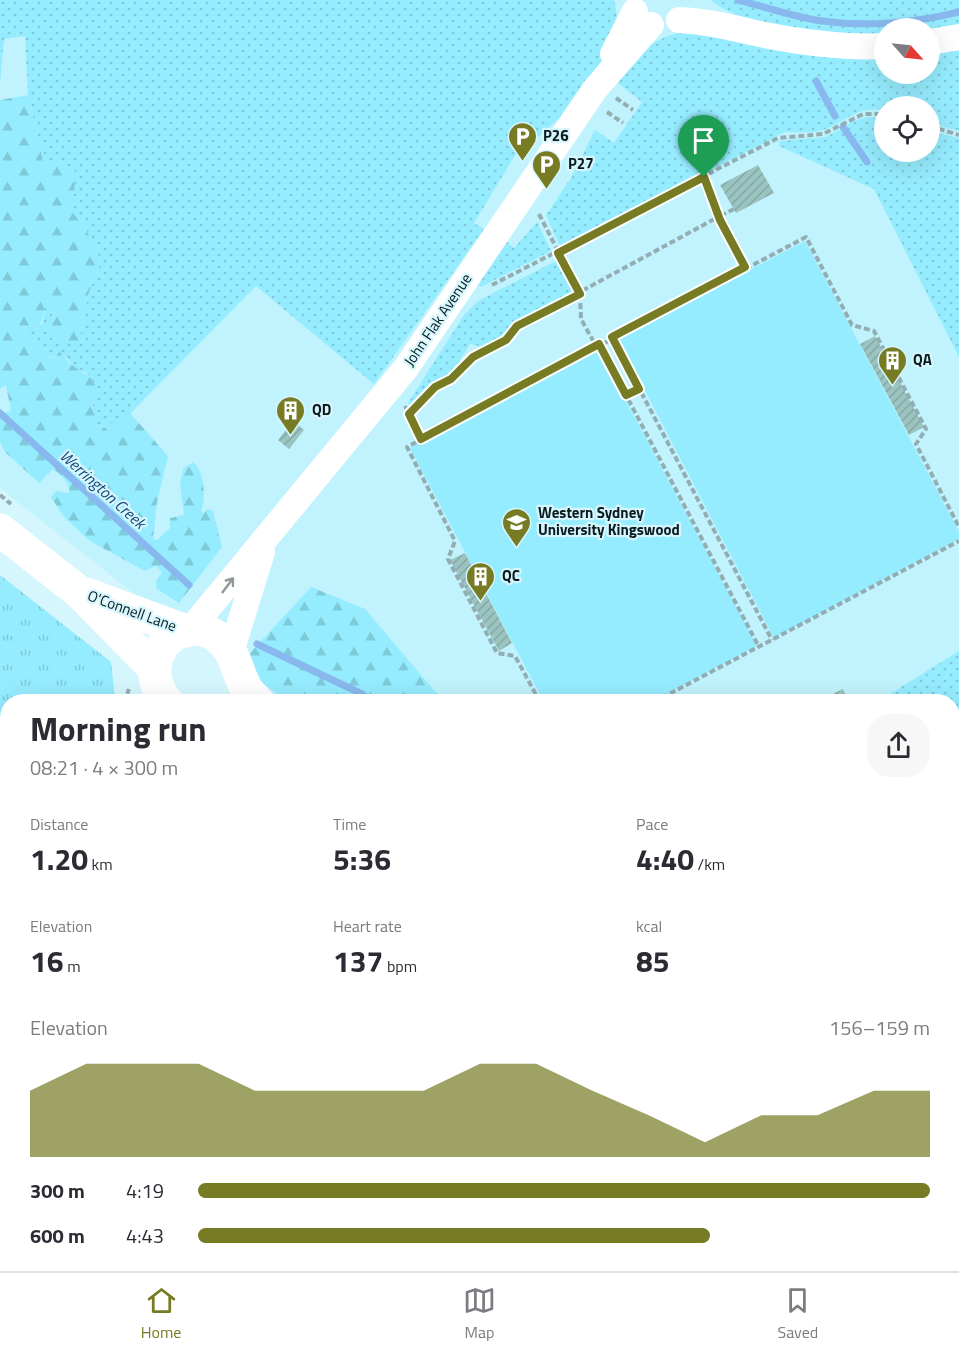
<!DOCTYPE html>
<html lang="en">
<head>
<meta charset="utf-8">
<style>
	:root { --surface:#fff; --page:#f7f7f7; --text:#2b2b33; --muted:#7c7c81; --line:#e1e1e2; --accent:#777b24 }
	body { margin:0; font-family:"Titillium Web",sans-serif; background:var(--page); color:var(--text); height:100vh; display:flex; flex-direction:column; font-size:22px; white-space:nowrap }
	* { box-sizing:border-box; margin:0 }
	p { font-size:20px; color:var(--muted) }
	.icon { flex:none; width:33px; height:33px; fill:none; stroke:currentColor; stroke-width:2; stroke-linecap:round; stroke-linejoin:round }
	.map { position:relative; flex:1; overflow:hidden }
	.details { position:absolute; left:0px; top:694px; width:960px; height:578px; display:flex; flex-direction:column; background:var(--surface); border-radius:24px 24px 0 0; box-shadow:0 6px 24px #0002 }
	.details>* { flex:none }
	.needle { width:39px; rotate:117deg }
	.controls { position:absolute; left:874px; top:18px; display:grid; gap:12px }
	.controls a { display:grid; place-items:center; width:66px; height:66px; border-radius:50%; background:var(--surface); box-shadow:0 6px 24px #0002; font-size:30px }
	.pin { position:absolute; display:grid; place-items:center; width:51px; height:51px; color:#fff; margin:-62px -26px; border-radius:50% 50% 50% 0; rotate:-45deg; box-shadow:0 0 6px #0007 }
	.pin .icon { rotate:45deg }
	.round { display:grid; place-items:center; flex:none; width:63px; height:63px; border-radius:24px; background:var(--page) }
	.headline { display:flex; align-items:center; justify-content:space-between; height:102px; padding:0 30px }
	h1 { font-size:33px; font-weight:700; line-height:45px }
	.figures { display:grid; grid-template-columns:repeat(3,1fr); gap:9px; height:102px; padding:6px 30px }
	.figures div { display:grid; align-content:center }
	.figures b { font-size:30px; font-weight:700 }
	.figures small { font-size:16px; font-weight:400 }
	.figures p { font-size:16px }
	.chart { height:168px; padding:12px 30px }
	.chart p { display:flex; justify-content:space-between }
	.chart svg { width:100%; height:108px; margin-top:6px; fill:var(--accent); opacity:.7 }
	ul { padding:0 30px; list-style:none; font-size:20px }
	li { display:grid; grid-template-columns:96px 72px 1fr; align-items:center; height:45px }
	li i { height:15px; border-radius:8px; background:var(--accent) }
	.tab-bar { display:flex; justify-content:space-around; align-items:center; height:84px; border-top:2px solid var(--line); background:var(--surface); font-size:16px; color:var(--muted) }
	.tab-bar a { display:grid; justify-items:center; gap:3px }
	.tab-bar .active { color:var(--accent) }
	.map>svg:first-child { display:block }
	.built { fill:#c0f3fd; fill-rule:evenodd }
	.grass { fill:url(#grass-dots) }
	.forest { fill:url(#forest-firs) }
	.park { fill:url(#park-tufts) }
	.pitch { fill:#95ecfe }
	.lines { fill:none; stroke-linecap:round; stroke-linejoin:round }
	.stream { stroke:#88b8ed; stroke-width:7 }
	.building { fill:url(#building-hatch) }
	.path { stroke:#93aeb3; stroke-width:4; stroke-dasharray:6 3; stroke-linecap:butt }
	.street { stroke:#fff; stroke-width:26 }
	.secondary { stroke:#fff; stroke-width:33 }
	.oneway { stroke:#919899 }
	.route-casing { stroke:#fff; stroke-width:12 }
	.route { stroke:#777b24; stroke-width:8 }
	.labels { text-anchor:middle; stroke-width:4.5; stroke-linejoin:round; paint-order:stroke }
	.poi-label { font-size:15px; font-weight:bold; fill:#0a1a1d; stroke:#d6f6fd; text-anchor:start }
	.street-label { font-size:15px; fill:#0a1a1d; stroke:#d6f6fd }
	.water-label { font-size:16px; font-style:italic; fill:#144677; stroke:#d6f6fd }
</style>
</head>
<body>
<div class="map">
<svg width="959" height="1271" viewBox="0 0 959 1271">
	<defs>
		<pattern id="grass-dots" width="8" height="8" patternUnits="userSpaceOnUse" patternTransform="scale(1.5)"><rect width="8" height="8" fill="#95ecfe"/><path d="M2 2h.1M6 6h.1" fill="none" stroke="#7fcad9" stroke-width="1.8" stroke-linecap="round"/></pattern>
		<pattern id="forest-firs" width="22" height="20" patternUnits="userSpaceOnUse" patternTransform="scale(1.5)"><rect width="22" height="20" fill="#95ecfe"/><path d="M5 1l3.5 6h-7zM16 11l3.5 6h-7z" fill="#7fcad9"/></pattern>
		<pattern id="park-tufts" width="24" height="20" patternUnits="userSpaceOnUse" patternTransform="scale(1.5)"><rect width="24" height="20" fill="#95ecfe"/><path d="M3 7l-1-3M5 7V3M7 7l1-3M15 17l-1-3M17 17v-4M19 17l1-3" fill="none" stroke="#7fcad9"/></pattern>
		<pattern id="building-hatch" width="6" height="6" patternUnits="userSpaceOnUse" patternTransform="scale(1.5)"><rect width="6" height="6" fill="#9bc4c1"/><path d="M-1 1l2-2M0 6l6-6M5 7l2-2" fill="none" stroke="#84a8a5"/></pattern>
	</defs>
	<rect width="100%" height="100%" fill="#d6f6fd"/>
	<!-- built -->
	<g class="built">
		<path d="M0,0H959V1189L952,1184V702H279L175,626L0,488ZM885,28H930V74H885ZM885,106H930V152H885Z"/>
		<path d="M7,954L8,1264L719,1265L713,1271H0V964Z"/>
	</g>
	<!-- grass -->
	<g class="grass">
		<path d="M0,0H614C618,15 618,30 613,44L567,111L528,146L523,142L474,223L484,229L374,384L256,286L112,432L108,434L107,429L96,424C92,412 91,406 96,395L87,373L75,368L65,356L47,357L48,350L40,348L25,332L31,322L38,330L43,322L46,302L52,303L53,322L79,341L88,295L101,261L85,227L72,212L75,172L43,162L28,95L25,36L4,39L0,83Z"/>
		<path d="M711,0H959V26L930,30L885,28V35C839,35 746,31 711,0Z"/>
		<path d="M677,33C711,35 744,45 778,51C813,57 849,58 885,58V74H930V53L959,49V131L930,123V106H885V111C861,104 848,120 828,128C815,134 799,132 785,132L560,247L546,215L571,178L595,130L614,143L642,102L618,83C636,53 644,44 677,33Z"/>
		<path d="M868,117L885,119V152H930V131L959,138V357L874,189L779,146L780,141L826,137L854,121Z"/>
		<path d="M537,222L551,251L481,287L475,283L506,241L514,248Z"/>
		<path d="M556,261L575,294L516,324L506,338L476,354L479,346L470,344L449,378L433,386L411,408L408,403L464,315L478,301Z"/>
		<path d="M959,651V752L953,755L952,702H877Z"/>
	</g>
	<!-- forest -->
	<g class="forest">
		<path d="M28,95L43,162L48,163L57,157L76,172L72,212L85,227L101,261L88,295L79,341L67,343L52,339L48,328L53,322L52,304L47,302L39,330L31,322L25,332L40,348L48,350L47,357L54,358L60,351C65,356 66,361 72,365C89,378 104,380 92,405L96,424L107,429L108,433H112L110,422L118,426L130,413L168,456L157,502L153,539L157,540L170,528V518L184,515L180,484L183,469L193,462C205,471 206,499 201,511L203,513L208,509L213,511L222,547L179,603L157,589L156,581L162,572L156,566L145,571L90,541L64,517L51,497L56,491L69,493C71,484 61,474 53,469L39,483L5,452L0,442V414L11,411L6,385L0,389V100Z"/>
		<path d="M311,587L365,609L444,702H289L238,666Z"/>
		<path d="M959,752V1177L952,1172V756Z"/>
	</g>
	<!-- park -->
	<path class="park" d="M0,575L111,662L115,699L113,702H8L7,838L0,848Z"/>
	<!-- pitch -->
	<g class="pitch">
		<path d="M805,241L959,532V539L774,638L618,339Z"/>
		<path d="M598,349L757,646L651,702H544L410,448Z"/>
	</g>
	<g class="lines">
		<!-- stream -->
		<g class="stream">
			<path d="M738,0C766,7 793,17 822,21C866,27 916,23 959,12"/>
			<path d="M816,81L835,116"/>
			<path d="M843,127L867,162"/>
			<path d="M0,413L189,585"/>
			<path d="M257,644L362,694L371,702"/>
		</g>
	</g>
	<!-- building -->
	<g class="building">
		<path d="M758,165L774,193L736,213L720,185Z"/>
		<path d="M875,336L924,427L909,435L860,344Z"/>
		<path d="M293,421L304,430L289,449L278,440Z"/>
		<path d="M465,553L512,643L499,651L450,560Z"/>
		<path d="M843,689L849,702H816Z"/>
		<path d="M203,1264H304L313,1271H212Z"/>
		<path d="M355,1264H520L515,1271H363Z"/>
	</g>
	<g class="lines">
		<!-- path -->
		<g class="path">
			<path d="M616,98L633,110"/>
			<path d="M607,112L623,123"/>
			<path d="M930,126L959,135"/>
			<path d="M734,209L720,216V220L745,267"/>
			<path d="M539,214L580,294L581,319L596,346"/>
			<path d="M492,285L778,138L823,134L863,114H885"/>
			<path d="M612,337L772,640"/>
			<path d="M599,344L759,647"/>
			<path d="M626,395L639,389"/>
			<path d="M405,406L421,439"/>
			<path d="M409,414L435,387L451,379L473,357L506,340L517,326L720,216L704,177"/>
			<path d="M0,495L11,504"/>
			<path d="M124,702L129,689"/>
			<path d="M540,702L515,656L497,653L448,559L455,541L407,447L806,237L852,325L874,331L926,429L916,444L959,527"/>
			<path d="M654,702L959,541"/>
			<path d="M0,813L8,808"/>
			<path d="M0,828L8,829"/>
			<path d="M0,865L8,855"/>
			<path d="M952,1035L959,1037"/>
			<path d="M197,1264L206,1271"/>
			<path d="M329,1264L337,1271"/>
			<path d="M555,1264L564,1271"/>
			<path d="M122,1271L125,1266"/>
			<path d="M540,1271L545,1264"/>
			<path d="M592,1271L603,1264"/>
			<path d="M628,1271L633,1264"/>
		</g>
		<!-- street -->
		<g class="street">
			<path d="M679,20C709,21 736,29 765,35C805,43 845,48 885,46"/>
			<path d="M930,42L959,37"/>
			<path d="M613,54L635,11"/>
			<path d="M190,630L406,368L595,89L651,25"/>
			<path d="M231,652L262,552"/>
			<path d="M669,1271L674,1264"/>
		</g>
		<!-- secondary -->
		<g class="secondary">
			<path d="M0,530L79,592L154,668"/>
			<path d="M86,594L186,631"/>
			<path d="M167,702C133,662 176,610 216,636C235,648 236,670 246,688C249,693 254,698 258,702"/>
			<path d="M0,911L8,901"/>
			<path d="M952,1225L959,1230"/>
		</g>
	</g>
	<!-- one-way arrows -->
	<defs><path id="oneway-shaft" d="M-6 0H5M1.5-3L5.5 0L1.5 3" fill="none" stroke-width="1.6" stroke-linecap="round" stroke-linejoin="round" transform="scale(1.5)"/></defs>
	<use class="oneway" href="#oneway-shaft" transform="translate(228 585) rotate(-53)"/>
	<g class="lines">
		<defs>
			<path id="route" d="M704,177L720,220L745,267L612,337L639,389L626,395L599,344L421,439L409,414L435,387L451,379L473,357L506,340L517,326L580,294L558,253Z"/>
		</defs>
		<!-- route casing -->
		<use href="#route" class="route-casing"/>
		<!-- route -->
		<use href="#route" class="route"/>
	</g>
	<!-- icons -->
	<defs>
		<symbol id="parking-pin" viewBox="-11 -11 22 30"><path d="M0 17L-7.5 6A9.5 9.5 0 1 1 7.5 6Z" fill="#777b24" stroke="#d6f6fd"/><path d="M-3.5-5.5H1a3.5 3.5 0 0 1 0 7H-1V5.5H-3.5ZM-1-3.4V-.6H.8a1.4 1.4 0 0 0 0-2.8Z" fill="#fff"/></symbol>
		<symbol id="building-pin" viewBox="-11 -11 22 30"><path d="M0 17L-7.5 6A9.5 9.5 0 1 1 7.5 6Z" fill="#777b24" stroke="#d6f6fd"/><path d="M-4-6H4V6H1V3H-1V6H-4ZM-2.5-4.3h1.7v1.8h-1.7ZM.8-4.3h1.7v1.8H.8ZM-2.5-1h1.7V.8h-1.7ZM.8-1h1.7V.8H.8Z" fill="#fff"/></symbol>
		<symbol id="university-pin" viewBox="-11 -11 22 30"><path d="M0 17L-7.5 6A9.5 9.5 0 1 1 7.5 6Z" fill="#777b24" stroke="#d6f6fd"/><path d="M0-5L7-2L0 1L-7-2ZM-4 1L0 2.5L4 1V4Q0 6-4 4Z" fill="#fff"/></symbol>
	</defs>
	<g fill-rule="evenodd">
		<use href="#parking-pin" x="506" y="120" width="33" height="45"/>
		<use href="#parking-pin" x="530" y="148" width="33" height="45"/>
		<use href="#building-pin" x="876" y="344" width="33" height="45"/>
		<use href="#building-pin" x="274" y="394" width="33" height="45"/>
		<use href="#university-pin" x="500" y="506" width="33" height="45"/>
		<use href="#building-pin" x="464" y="560" width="33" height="45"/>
	</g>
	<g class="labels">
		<!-- poi labels -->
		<g class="poi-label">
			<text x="543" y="141">P26</text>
			<text x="568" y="169">P27</text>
			<text x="913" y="365">QA</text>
			<text x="312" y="415">QD</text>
			<text x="538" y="518">Western Sydney<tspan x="538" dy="17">University Kingswood</tspan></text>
			<text x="502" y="581">QC</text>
		</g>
		<!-- street labels -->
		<g class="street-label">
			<text transform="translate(438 320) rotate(-56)" y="5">John Flak Avenue</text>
			<text transform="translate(132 611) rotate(20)" y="5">O'Connell Lane</text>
		</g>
		<!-- water labels -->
		<g class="water-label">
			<text transform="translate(103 489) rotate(42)" y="6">Werrington Creek</text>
		</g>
	</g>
</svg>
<div class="controls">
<a><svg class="needle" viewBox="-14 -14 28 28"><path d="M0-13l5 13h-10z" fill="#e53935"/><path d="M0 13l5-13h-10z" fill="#7c7c81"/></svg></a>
<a><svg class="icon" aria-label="locate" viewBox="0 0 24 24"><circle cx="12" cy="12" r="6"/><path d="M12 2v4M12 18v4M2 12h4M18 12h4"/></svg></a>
</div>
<div class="pin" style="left:704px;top:177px;background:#1e9e55"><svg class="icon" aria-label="arrive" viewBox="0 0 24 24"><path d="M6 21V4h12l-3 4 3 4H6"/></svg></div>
<section class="details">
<div class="headline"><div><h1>Morning run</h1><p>08:21 · 4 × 300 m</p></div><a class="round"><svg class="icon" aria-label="share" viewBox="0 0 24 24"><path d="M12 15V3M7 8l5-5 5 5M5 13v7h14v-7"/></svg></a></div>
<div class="figures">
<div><p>Distance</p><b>1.20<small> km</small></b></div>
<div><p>Time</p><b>5:36</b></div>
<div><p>Pace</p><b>4:40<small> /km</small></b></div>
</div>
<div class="figures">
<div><p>Elevation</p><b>16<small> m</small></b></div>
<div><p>Heart rate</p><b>137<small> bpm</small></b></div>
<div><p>kcal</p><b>85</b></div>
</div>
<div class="chart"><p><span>Elevation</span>156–159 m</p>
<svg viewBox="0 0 160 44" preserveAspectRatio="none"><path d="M0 44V17L10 6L20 6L30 6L40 17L50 17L60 17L70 17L80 6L90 6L100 17L110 27L120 38L130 27L140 27L150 17L160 17V44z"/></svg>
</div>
<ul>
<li><b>300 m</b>4:19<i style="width:100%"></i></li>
<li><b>600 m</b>4:43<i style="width:70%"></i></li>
</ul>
</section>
</div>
<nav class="tab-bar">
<a class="active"><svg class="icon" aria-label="home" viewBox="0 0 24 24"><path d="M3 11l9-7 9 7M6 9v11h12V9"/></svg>Home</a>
<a><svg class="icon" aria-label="map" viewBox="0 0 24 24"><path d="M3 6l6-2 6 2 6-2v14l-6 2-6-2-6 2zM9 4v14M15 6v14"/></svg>Map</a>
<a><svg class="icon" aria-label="saved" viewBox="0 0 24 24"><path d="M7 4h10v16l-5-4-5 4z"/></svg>Saved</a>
</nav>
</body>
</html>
